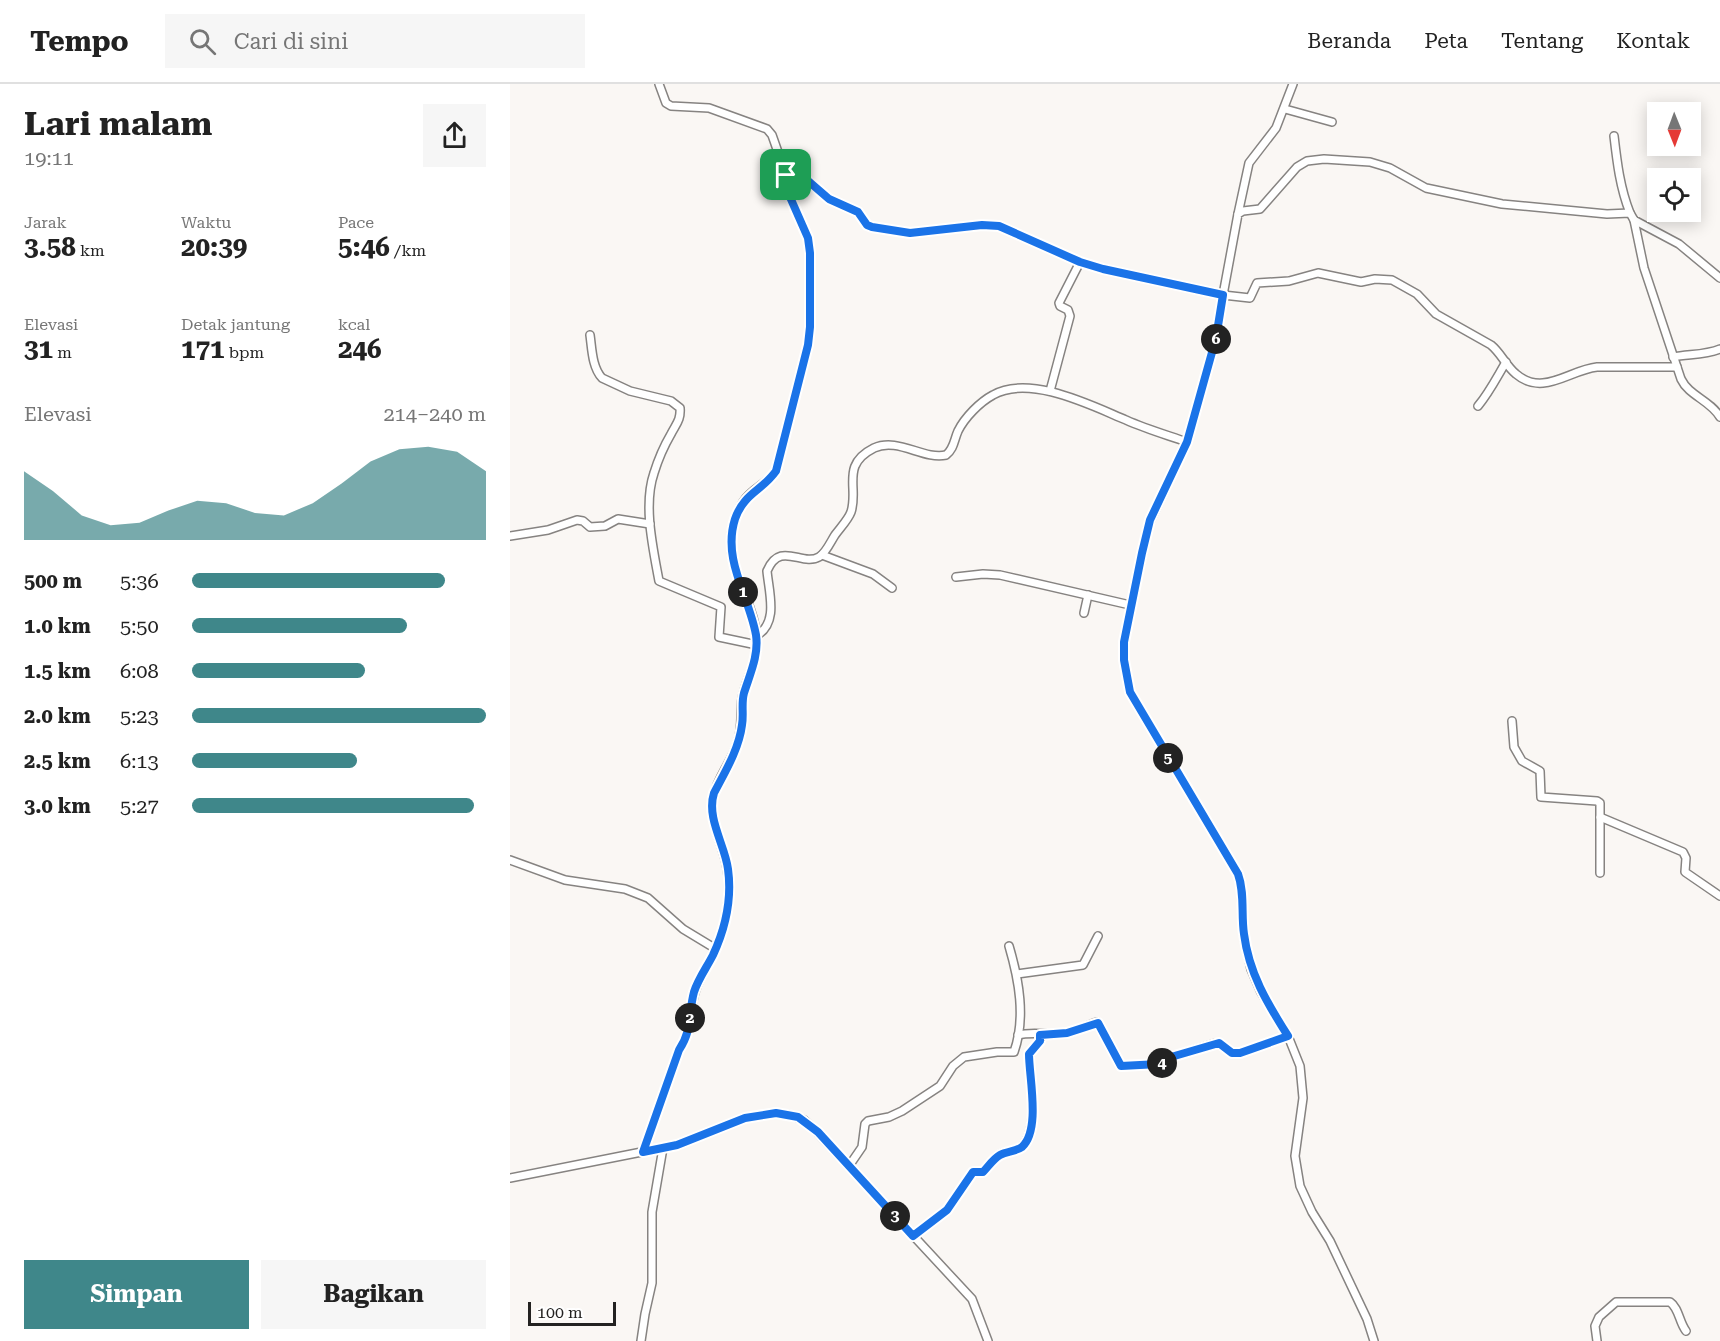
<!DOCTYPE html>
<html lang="id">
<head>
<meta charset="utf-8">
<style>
	:root { --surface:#fff; --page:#f6f6f6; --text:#222; --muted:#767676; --line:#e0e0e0; --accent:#3f878a }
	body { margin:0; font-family:"Roboto Serif",serif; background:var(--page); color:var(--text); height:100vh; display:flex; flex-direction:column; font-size:22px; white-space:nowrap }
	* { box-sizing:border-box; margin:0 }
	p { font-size:20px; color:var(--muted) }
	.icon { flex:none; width:33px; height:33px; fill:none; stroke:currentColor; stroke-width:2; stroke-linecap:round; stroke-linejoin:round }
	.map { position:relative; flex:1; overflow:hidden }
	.side { display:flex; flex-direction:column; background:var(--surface); width:510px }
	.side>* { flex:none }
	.needle { width:39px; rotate:179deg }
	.controls { position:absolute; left:1137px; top:18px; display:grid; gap:12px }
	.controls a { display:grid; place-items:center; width:54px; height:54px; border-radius:0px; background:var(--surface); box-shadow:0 3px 15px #0003; font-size:30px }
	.scale { position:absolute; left:18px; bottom:15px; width:88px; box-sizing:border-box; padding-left:6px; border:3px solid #232221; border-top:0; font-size:16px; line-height:21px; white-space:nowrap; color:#232221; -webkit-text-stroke:4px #fff; paint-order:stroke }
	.pin { position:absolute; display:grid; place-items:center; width:51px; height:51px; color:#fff; margin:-26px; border-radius:12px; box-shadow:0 3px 9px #0006 }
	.km { position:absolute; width:30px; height:30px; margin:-15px; border-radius:50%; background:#222; color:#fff; font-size:16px; line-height:30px; text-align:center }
	.round { display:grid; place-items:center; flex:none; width:63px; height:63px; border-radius:0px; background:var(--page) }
	.overview { display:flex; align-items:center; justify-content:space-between; height:102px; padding:0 24px }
	h1 { font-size:33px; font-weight:700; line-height:45px }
	.figures { display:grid; grid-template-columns:repeat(3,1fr); gap:9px; height:102px; padding:6px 24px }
	.figures div { display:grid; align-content:center }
	.figures b { font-size:26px; font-weight:700 }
	.figures small { font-size:16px; font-weight:400 }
	.figures p { font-size:16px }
	.chart { height:168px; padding:12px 24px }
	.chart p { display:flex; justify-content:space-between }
	.chart svg { width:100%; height:108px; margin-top:6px; fill:var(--accent); opacity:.7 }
	.action { display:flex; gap:12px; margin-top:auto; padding:12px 24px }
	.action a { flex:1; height:69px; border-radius:0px; background:var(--accent); color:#fff; font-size:24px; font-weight:700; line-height:69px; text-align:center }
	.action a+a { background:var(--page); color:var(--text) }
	ul { padding:0 24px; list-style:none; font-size:20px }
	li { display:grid; grid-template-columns:96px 72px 1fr; align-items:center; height:45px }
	li i { height:15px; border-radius:8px; background:var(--accent) }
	header { display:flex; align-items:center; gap:36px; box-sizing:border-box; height:84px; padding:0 30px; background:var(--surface); border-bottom:2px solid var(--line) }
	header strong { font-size:28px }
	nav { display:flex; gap:33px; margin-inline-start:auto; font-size:21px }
	.search { width:420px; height:54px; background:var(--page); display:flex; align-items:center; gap:15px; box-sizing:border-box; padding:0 21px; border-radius:0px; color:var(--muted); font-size:22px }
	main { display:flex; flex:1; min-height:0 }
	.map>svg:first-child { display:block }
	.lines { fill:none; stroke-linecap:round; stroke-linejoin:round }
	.street-casing { stroke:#868381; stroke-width:10 }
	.street { stroke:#fff; stroke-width:7 }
	.route-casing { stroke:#fff; stroke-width:12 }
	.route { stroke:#1a73e8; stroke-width:8 }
</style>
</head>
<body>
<header>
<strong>Tempo</strong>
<div class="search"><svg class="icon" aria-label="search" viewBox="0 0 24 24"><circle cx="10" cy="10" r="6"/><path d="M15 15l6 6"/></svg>Cari di sini</div>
<nav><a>Beranda</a><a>Peta</a><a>Tentang</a><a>Kontak</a></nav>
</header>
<main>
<section class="side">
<div class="overview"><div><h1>Lari malam</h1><p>19:11</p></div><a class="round"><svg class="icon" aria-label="share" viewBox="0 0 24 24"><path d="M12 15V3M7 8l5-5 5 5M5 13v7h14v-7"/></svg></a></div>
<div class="figures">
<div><p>Jarak</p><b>3.58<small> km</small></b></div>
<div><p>Waktu</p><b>20:39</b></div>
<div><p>Pace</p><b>5:46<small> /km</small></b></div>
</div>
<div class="figures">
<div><p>Elevasi</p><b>31<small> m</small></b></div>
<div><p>Detak jantung</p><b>171<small> bpm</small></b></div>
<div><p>kcal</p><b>246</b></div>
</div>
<div class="chart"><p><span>Elevasi</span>214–240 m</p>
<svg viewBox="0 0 160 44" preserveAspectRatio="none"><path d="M0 44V16L10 24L20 34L30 38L40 37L50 32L60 28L70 29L80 33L90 34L100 29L110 21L120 12L130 7L140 6L150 8L160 16V44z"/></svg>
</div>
<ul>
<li><b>500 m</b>5:36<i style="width:86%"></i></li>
<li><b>1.0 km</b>5:50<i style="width:73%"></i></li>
<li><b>1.5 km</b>6:08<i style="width:59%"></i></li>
<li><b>2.0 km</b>5:23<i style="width:100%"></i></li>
<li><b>2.5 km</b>6:13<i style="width:56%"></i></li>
<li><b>3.0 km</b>5:27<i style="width:96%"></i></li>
</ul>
<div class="action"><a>Simpan</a><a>Bagikan</a></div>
</section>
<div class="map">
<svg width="1210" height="1257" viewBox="0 0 1210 1257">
	<rect width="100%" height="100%" fill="#faf7f4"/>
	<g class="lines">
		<defs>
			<g id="street">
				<path d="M149,0L156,19L161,22L199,24L257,45L262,51L276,91"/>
				<path d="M775,25L822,38"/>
				<path d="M1104,52C1107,78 1110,104 1120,129"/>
				<path d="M728,130L739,79L766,44L783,0"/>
				<path d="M1124,136L1134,184L1171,295C1179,312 1200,316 1210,333"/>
				<path d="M80,251C82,265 82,283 92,294L120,307L161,317L170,324C171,336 166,340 161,350C154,362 148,376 144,389C133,421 143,464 149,497L211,523L209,553L247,561"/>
				<path d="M1163,273C1179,270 1196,271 1210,265"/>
				<path d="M540,307L560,232L558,226L550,222L549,219L570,178"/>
				<path d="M968,322C979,309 987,293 996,278"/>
				<path d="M0,452L38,446L67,436L73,437L80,443L95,442L108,435L140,440"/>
				<path d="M312,471L363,490L382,504"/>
				<path d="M446,493L473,490L490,491L620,521"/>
				<path d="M574,529L578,511"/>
				<path d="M246,552C269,539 259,509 257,487C270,456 292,483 309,473C316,469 321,457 325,451C330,444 338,436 341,428C349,404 330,381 364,364C388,353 413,376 436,371C444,365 444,356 448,347C455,333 470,318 483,311C520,290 582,322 616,336C636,345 657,351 677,358"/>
				<path d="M1002,637L1004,663L1012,677L1030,687L1031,713L1087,717L1090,719V789"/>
				<path d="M1090,733L1173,768L1176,774L1175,788L1210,812"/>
				<path d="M0,776L55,796L115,805L138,814L173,845L206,865"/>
				<path d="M507,890L573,881L588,852"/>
				<path d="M508,951C524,947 539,952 556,949C567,948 577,941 587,938L611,982L649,980L661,973L706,959H709L722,969H730L778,952"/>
				<path d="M133,1068L169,966C183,944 178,928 186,905C191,891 200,878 206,864C216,841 222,810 217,784C214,764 198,734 203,713C207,695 221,678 227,660C233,644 230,630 232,615C235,597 246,581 247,562C248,510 199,474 233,418C241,405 257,400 266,387L298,261L300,243V169L298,154L276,104V91L289,89L319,115L348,128L357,141L362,143L400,149L472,141L489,142L570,178L593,185L713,211L728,130L733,127L750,125L787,83L797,77L814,75L860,78L880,84L916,104L992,120L1097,130L1120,129L1124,136L1169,160L1210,194"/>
				<path d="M339,1082L352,1063L355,1040L358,1037L379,1033L392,1027L430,1002L443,982L454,973L487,968H504C516,934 509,896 499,862"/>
				<path d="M0,1094L167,1061L235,1034L266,1029L280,1031L294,1036L308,1049L462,1215L478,1257"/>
				<path d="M403,1152L437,1126L463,1088H473C478,1083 483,1075 489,1071C496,1067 505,1068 511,1063C530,1047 520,993 519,971L530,957V951"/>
				<path d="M131,1257L135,1230L142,1199V1128L153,1064"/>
				<path d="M864,1257L857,1235L820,1157L802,1128L790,1102L785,1072L793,1014L790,982L778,952L751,908L741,885L734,853L731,802L728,790L620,608L614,576V558L638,442L677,358L706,254L713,211L740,214L747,199L779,197L808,189L851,198L865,195L882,196L907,210L926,230L981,261C991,269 996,282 1006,290C1033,313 1059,286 1087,283H1167"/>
				<path d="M1087,1257L1085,1242L1089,1233L1106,1218H1160C1169,1224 1169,1238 1176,1247"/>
			</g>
		</defs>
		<!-- street casing -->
		<use href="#street" class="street-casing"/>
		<!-- street -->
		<use href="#street" class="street"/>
	</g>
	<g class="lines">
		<defs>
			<path id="route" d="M289,89L319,115L348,128L357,141L362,143L400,149L472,141L489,142L570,178L593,185L713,211L706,254L677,358L640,436L632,469L614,558V576L620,608L728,790C735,809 731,831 734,850C739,889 757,919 778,952L730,969H722L709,959L661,973L649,980L611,982L588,939L557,949L530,951V957L519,970C519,993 531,1046 512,1063C505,1068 497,1067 490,1071C483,1075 478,1083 473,1088H463L437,1126L403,1152L308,1048L288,1033L266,1029L235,1034L167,1061L133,1068L169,966C183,945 178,930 184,908C188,895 197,883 203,871C215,845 222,814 218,785C215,761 196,734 204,709C215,688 229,665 232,641C234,630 231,620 234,609C240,590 249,571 246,551C239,512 212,476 225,435C234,409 252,407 266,387L298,261L300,243V169L298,154L276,104V91Z"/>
		</defs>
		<!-- route casing -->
		<use href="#route" class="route-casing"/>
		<!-- route -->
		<use href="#route" class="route"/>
	</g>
</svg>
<div class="controls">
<a><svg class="needle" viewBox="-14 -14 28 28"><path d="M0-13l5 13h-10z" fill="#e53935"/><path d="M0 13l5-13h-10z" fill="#767676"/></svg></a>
<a><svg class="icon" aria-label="locate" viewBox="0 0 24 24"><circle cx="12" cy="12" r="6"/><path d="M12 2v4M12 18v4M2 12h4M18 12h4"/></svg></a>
</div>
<div class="scale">100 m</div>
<div class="pin" style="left:276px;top:91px;background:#1e9e55"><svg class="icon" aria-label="arrive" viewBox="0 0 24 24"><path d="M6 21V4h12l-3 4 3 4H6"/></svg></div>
<b class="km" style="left:233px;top:508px">1</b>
<b class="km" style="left:180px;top:934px">2</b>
<b class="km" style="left:385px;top:1132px">3</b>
<b class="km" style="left:652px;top:979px">4</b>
<b class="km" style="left:658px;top:674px">5</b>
<b class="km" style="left:706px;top:255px">6</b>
</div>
</main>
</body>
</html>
